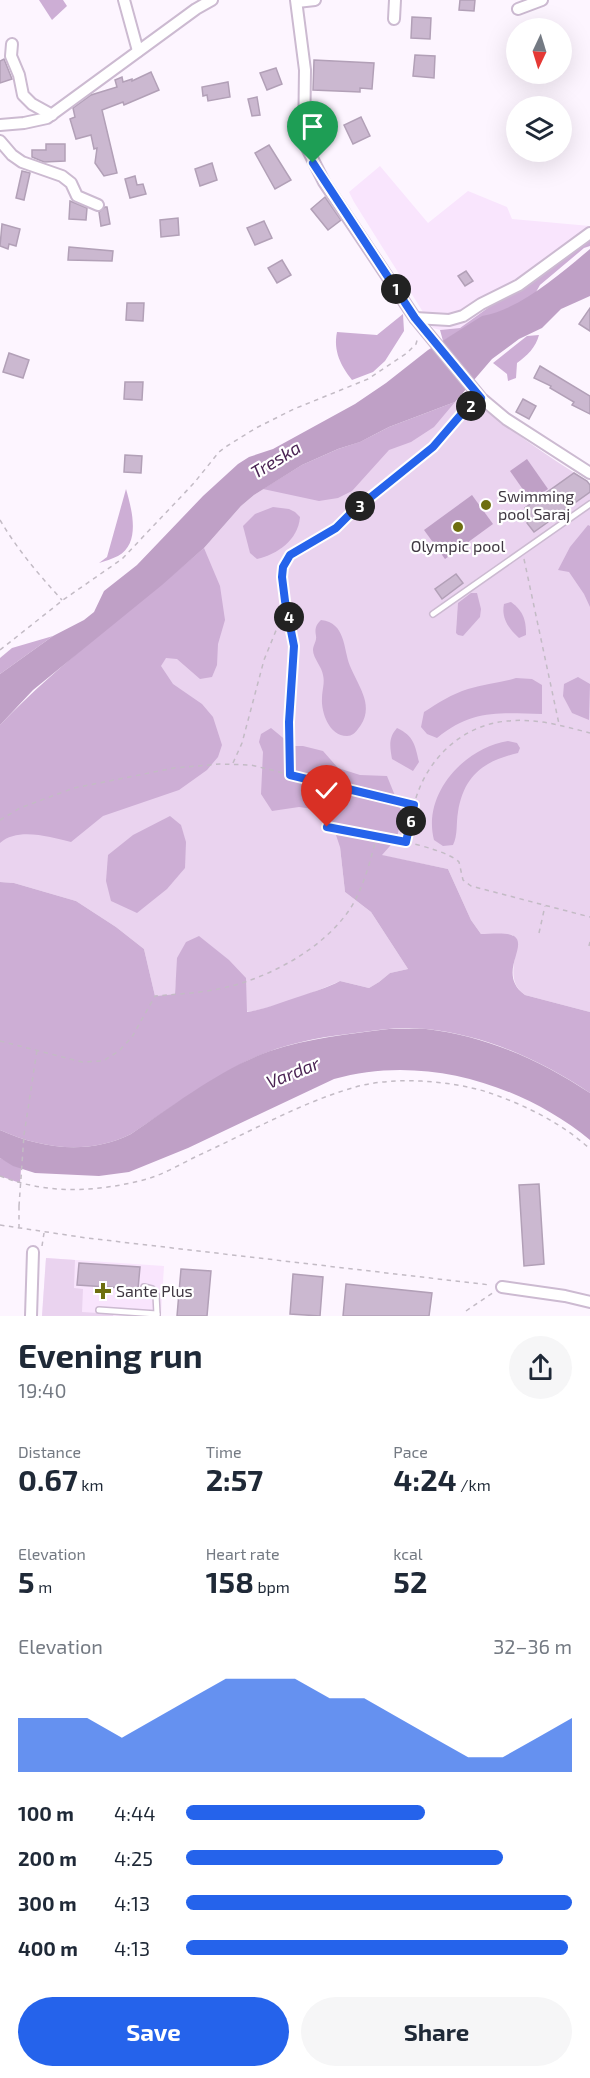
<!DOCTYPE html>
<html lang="en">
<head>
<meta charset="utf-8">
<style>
	:root { --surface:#fff; --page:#f6f6f7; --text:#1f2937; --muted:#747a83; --accent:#2563eb }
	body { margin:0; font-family:"Exo 2",sans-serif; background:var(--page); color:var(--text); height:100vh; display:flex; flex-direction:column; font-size:22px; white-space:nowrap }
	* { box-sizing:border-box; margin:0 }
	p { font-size:20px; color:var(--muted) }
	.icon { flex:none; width:33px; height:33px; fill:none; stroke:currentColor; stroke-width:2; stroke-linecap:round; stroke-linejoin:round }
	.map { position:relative; height:1316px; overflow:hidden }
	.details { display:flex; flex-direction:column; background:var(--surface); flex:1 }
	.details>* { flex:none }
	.needle { width:39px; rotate:184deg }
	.fabs { position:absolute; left:506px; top:18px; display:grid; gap:12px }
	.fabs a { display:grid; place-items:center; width:66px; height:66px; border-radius:50%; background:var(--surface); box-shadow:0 6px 24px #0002; font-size:30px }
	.pin { position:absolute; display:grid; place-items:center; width:51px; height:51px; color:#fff; margin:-62px -26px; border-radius:50% 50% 50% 0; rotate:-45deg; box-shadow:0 0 6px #0007 }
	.pin .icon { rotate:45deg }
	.km { position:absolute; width:30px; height:30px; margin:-15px; border-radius:50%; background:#222; color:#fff; font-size:16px; line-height:30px; text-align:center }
	.round { display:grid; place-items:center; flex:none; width:63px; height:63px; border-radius:32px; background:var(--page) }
	.overview { display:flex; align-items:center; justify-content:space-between; height:102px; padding:0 18px }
	h1 { font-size:33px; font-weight:700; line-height:45px }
	.stats { display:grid; grid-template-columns:repeat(3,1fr); gap:9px; height:102px; padding:6px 18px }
	.stats div { display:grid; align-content:center }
	.stats b { font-size:30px; font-weight:700 }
	.stats small { font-size:16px; font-weight:400 }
	.stats p { font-size:16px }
	.chart { height:168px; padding:12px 18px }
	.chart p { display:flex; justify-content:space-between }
	.chart svg { width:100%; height:108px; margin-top:6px; fill:var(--accent); opacity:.7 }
	.primary-button { display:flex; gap:12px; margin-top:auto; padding:12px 18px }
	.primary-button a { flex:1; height:69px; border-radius:36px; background:var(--accent); color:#fff; font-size:24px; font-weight:700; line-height:69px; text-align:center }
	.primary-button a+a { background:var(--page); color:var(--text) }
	ul { padding:0 18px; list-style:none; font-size:20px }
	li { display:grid; grid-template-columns:96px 72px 1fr; align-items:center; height:45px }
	li i { height:15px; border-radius:8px; background:var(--accent) }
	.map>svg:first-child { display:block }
	.built { fill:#f9e5fd }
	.green { fill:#ead3ef }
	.forest { fill:#cdaed5 }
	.water { fill:#bfa0c6 }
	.building { fill:#cbb8d0; stroke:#b2a0b7; stroke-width:1.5 }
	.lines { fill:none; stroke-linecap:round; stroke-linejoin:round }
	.lane-casing { stroke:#ccbad1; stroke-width:8 }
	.street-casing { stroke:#ccbad1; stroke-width:14 }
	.path { stroke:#c3bbc5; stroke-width:1.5; stroke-dasharray:4.5 4.5; stroke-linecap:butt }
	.lane { stroke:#fff; stroke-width:5 }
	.street { stroke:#fff; stroke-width:10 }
	.path-bridge { stroke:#c3bbc5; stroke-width:1.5; stroke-dasharray:4.5 4.5; stroke-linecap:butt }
	.route-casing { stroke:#fff; stroke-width:12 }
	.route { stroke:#2563eb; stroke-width:8 }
	.poi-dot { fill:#6e6e0f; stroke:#fff; stroke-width:2 }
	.labels { text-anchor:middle; stroke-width:4.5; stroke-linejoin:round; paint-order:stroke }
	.poi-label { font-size:16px; fill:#403842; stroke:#fff; text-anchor:start }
	.water-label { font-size:18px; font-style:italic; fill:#4b2454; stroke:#fff }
</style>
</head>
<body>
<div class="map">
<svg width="590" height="1316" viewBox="0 0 590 1316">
	<rect width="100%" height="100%" fill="#fdf5ff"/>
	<!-- built -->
	<g class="built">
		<path d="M380,166L428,223L468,191L507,207L512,219L590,226V236L547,272L531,283L503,297L460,328L440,330L433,328L354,202L349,192Z"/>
		<path d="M46,1258L164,1266L161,1316H42Z"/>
	</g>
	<!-- green -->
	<g class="green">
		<path d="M468,389C502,428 544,453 587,481L590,485V1012L525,995C510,984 513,971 515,955C515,949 513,941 513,935L481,934L471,920L448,869L340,847L345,892L371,912L408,969L390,973L379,982L369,988L340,981C326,988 257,1015 244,1011C221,1004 198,990 176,981L175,994L155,996L144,949L116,927L76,901L14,883L0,882V725L80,652L204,548L241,506L254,495L302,465L455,402Z"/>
		<path d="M46,1258L75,1260L74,1288L83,1289L82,1312L114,1314L113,1316H42Z"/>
	</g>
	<!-- forest -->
	<g class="forest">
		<path d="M39,0H63L67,6L52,20Z"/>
		<path d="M590,239V246L584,248L540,285L532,299L477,321L443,341L440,330L460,328L503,297L531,283L578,246Z"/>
		<path d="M403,314L404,331L385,361L373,372L352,380C341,366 333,351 337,332L377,335Z"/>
		<path d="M539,335C536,347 527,356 517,363L516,378L508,381L507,374L493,363L527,336Z"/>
		<path d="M455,402L434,427L411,442L389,450L352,491L338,498L319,501L263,489L302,465L338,449L360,442L389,427Z"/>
		<path d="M126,489C132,510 141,543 118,556C112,559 105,561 99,563L107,557Z"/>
		<path d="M273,507L289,509L295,512L300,517C298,540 278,554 257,559L250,553L243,526L255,514Z"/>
		<path d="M588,525L590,526V607L584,594L569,572L558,570L570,547Z"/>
		<path d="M204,548L220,586L225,620L218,644L217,665L212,677L200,679L177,659L166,658L161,666L173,684L202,704L213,717L222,745L218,757L207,770L179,790L103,816L71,842C50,837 18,827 0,843V725C62,660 137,607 204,548Z"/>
		<path d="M471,593H477L481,609L480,617L463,636L458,635L456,633L458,603Z"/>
		<path d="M511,602C523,611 526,619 526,635L519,638C509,629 501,618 504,604Z"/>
		<path d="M321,620C346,623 343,648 350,666C359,688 376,707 358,729C355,733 352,736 347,736C329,736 321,712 322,698C322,690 325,683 323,675C322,667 313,658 313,650C313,645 317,641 316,636C315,629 315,626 321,620Z"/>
		<path d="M53,636L0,674V658L12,648Z"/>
		<path d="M578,677L590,684L589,720L572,713L563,696L564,684Z"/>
		<path d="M516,678L532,679L542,685V714C499,713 472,709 437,738L427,734L421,727L424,712C438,703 452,694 468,689C484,684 500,683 516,678Z"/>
		<path d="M271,728L293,746H303L323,751L338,768L360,775L387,776L402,813L397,838L382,855L448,869L471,920L481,934C490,934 507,932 514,936C529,946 496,974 525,995L590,1012V1093C540,1060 486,1035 426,1029C400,1026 373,1031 348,1034C311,1038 272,1047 239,1065C202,1085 167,1110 131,1134C89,1155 42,1149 0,1130V882L14,883L76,901L116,927L144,949L155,996L175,994L177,958L186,942L199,936L229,960L246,978L247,1012C266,1009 282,1002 301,996C315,991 327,988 340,981L369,988L379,982L390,973L408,969L371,912L345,892L340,847L328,811L299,807L272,811L261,794L263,752L259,742L261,734Z"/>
		<path d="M397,728C414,736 415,745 419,762L413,771L392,759C390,747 388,738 397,728Z"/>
		<path d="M508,741L517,743L520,748L518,753C484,761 464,775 458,812C456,823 458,835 453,845L443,846L434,840C422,794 464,748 508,741Z"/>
		<path d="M170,816L181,825L186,842L185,868L167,889L137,913L111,901L106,881L108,855L133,835Z"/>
		<path d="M0,1158L21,1168L20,1183L0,1176Z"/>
	</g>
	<!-- water -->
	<g class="water">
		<path d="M590,249V296L561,309L542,328L519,339L492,359L455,402L389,427L360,442L338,449L302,465L254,495L241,506L204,548L162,585L33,690L0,725V674L53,636L84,620L94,612L104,591L137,565L203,496L238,464L249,457L273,449L355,404L386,383L428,350L482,316C521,309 560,274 590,249Z"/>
		<path d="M527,459L548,489L531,501L510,471Z"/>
		<path d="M472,495L493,524L445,559L424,530Z"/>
		<path d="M389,1029C401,1029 414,1028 426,1029C486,1036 540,1060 590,1093V1140C520,1083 422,1054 334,1079L188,1148L129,1172L99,1176L35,1173L13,1166L0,1158V1130C42,1149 89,1155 131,1134C174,1105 222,1068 270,1051C309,1038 349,1034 389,1029Z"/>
	</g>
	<!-- building -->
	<g class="building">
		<path d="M460,0H475L474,11L459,10Z"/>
		<path d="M412,17L431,18L430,39L411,38Z"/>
		<path d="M415,55L435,56L434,78L413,76Z"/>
		<path d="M4,59L12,79L0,83V61Z"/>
		<path d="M314,60L374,63L372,89L360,88V92L313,90Z"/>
		<path d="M276,68L282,84L267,90L260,73Z"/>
		<path d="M151,72L159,90L124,105L123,102L102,110L117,173L104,176L95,163L97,148L94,149L91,135L76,139L70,119L75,117L73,108L91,95L117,87L115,80L122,77L123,82L132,79V81Z"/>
		<path d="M228,82L230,97L208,101L207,95L203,96L202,87Z"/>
		<path d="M257,97L260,115L252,116L248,99Z"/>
		<path d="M361,117L370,136L353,144L344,125Z"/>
		<path d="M46,144H65V161L44,162L32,157V150H46Z"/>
		<path d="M269,145L291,180L275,189L255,153Z"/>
		<path d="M212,163L217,180L200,186L195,169Z"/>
		<path d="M22,171L30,173L24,200L16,198Z"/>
		<path d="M135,176L137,185L143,184L146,194L130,198L125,179Z"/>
		<path d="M325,197L341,220L328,230L311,209Z"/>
		<path d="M70,201L87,208L86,220L69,219Z"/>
		<path d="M105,207H107L110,224L101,226L99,212Z"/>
		<path d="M178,218L179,235L161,237L160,220Z"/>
		<path d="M264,221L272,238L255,245L247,228Z"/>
		<path d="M2,224L20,229L16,246L9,244L8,249L0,246Z"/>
		<path d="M69,247L113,251L112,261L68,260Z"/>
		<path d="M282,260L291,275L277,283L268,268Z"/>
		<path d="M466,271L473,281L465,286L458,276Z"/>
		<path d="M127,303H144L143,321L126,320Z"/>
		<path d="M590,308V331L579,324Z"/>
		<path d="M9,353L29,360L23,378L3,372Z"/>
		<path d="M540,366L590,396V414L572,405L574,402L550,388L551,386L534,378Z"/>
		<path d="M125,382H143L142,400L124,399Z"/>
		<path d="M523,399L536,406L529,419L516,412Z"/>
		<path d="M125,455L142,456L141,473L124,472Z"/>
		<path d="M574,473L587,481L590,485V492L534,532L527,523L530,521L526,516L530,514L525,508Z"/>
		<path d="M456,574L463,583L442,599L435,589Z"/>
		<path d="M539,1184L544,1264L524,1266L519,1185Z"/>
		<path d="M79,1263L140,1267L138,1289L77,1285Z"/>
		<path d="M181,1269L211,1271L207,1316H177Z"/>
		<path d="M293,1274L323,1277L320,1316L290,1314Z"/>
		<path d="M346,1284L432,1293L429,1316H343Z"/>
	</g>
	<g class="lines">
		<defs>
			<g id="lane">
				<path d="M433,614L590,504"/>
				<path d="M144,1287L152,1289L156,1295L157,1314"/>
				<path d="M99,1310L157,1314V1316"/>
			</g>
			<g id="street">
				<path d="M124,0L138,51"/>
				<path d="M296,0L305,70L304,142L324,182L415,318L481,398L506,419L590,473"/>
				<path d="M297,2L315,0"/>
				<path d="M518,9L542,0"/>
				<path d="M394,19L395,0"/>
				<path d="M12,44L11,56L19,75L23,95L32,104L52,115"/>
				<path d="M0,125L24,123L47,118L196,9L212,0"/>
				<path d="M0,141L12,155L22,162L62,176L71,183L77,196L98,205"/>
				<path d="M415,318L449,320L463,316L481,304L519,285L590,233"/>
				<path d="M502,1287L565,1296L590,1302"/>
				<path d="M31,1316L33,1252"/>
			</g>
		</defs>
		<!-- lane casing -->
		<use href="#lane" class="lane-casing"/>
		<!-- street casing -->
		<use href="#street" class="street-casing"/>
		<!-- path -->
		<g class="path">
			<path d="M0,520C17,549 39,575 62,600"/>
			<path d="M524,559L559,724"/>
			<path d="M0,650L63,600L122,559L194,483L219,452L227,446L256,428L294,409L368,379L407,353L416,344L418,337"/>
			<path d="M233,763L242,743L264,660L286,606"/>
			<path d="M290,775L289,722L294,646L285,601L283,567L290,555L336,528L351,513L433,447L464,411L473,405"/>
			<path d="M0,820L20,808L74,788L174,768L220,764L251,765L414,805"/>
			<path d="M327,827C357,833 440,844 459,862L463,880L471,886L590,917"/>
			<path d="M406,842C410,826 412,808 418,792C432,754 466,724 508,721C536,718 563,726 590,733"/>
			<path d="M539,933L545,906"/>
			<path d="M589,946L590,942"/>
			<path d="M0,1041L82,1062L103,1061L119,1051L132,1037L155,996C178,994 201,993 223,988C269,978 323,949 350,909C364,887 370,861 377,836"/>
			<path d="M24,1135L37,1050"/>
			<path d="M0,1176C48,1195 98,1192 147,1179C164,1174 181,1164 197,1156C248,1133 298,1104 352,1088C391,1076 448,1080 487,1092C523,1104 562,1123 590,1149"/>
			<path d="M19,1206V1227"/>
			<path d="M0,1225L87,1238L490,1285"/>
			<path d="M42,1246L44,1233"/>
			<path d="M466,1311L494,1292"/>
		</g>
		<!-- lane -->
		<use href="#lane" class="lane"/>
		<!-- street -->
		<use href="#street" class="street"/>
		<!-- path-bridge -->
		<path class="path-bridge" d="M19,1206L24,1135"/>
	</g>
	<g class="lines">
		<defs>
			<path id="route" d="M313,163L415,318L481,398L464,411L433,447L351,513L336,528L290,555L283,567L282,577L285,601L294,646L289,722L290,775L414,805L406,842L327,827"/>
		</defs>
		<!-- route casing -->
		<use href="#route" class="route-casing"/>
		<!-- route -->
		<use href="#route" class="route"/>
	</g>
	<!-- markers -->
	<g class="poi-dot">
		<circle cx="486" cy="505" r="6"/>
		<circle cx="458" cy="527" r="6"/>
		<path d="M100 1282h6v6h6v6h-6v6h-6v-6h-6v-6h6z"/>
	</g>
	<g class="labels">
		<!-- poi labels -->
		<g class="poi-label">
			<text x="498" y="502">Swimming<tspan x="498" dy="18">pool Saraj</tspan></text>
			<text x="458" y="552" text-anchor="middle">Olympic pool</text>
			<text x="116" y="1297">Sante Plus</text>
		</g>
		<!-- water labels -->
		<g class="water-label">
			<text transform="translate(276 460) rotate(-31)" y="6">Treska</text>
			<text transform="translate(293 1073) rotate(-22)" y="6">Vardar</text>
		</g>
	</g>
</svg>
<div class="fabs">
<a><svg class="needle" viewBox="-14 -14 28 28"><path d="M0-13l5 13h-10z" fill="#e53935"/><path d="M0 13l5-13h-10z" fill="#747a83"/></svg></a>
<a><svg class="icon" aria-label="layers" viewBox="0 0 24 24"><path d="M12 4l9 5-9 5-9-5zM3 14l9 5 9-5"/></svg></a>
</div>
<div class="pin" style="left:313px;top:163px;background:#1e9e55"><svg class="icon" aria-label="arrive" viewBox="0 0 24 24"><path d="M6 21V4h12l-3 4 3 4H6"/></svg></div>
<div class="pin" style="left:327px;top:827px;background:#d93025"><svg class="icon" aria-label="check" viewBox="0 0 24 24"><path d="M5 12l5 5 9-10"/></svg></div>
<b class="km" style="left:396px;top:289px">1</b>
<b class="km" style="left:471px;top:406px">2</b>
<b class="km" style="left:360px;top:506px">3</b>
<b class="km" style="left:289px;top:617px">4</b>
<b class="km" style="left:411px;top:821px">6</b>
</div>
<section class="details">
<div class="overview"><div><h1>Evening run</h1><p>19:40</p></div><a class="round"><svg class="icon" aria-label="share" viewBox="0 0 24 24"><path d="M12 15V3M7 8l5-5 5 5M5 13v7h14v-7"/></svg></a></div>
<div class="stats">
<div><p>Distance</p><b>0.67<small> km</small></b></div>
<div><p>Time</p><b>2:57</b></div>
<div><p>Pace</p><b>4:24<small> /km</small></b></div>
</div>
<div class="stats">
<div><p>Elevation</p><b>5<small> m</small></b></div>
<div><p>Heart rate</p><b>158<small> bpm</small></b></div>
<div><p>kcal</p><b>52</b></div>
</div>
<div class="chart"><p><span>Elevation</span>32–36 m</p>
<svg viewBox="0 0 160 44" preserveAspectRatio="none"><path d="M0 44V22L10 22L20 22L30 30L40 22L50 14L60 6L70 6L80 6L90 14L100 14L110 22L120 30L130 38L140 38L150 30L160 22V44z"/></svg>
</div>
<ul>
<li><b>100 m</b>4:44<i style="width:62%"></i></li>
<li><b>200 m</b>4:25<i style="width:82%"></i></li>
<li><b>300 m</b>4:13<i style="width:100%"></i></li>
<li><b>400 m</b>4:13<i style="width:99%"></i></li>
</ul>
<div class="primary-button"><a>Save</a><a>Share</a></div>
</section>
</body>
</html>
